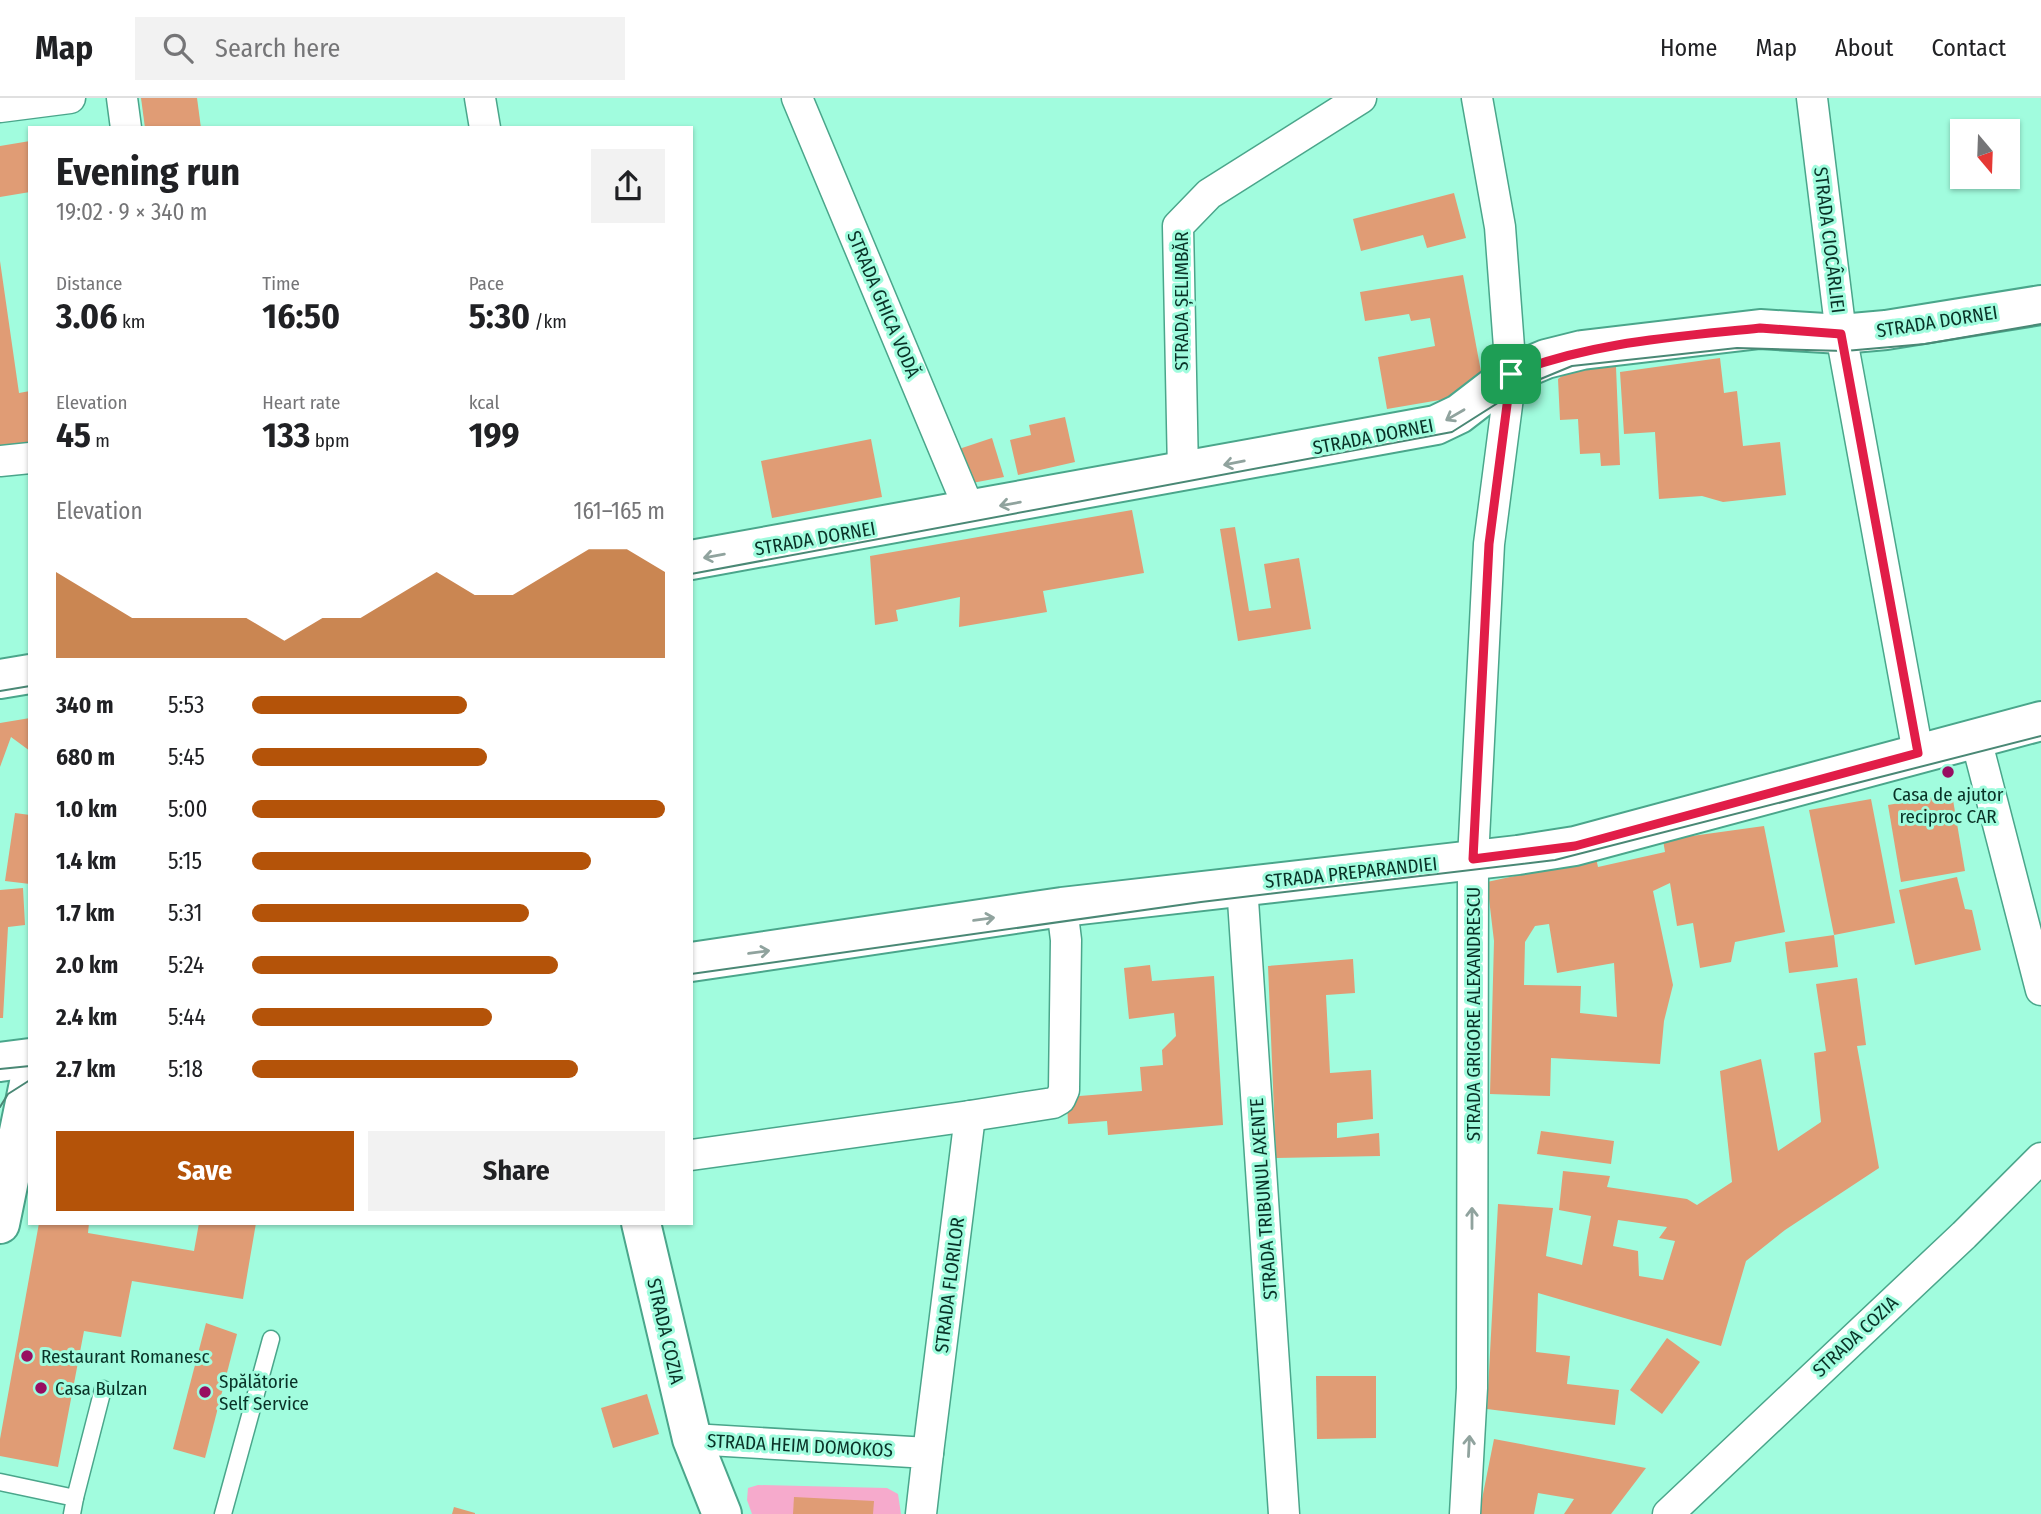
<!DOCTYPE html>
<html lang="en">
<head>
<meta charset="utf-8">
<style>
	:root { --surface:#fff; --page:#f2f2f2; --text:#202124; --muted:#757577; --line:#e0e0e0; --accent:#b45309 }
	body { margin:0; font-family:"Fira Sans Condensed",sans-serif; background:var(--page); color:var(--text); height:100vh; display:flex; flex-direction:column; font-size:26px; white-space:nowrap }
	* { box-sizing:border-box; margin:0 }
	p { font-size:23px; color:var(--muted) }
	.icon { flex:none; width:38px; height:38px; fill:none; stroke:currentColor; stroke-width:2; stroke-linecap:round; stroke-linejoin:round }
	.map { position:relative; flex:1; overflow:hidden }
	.panel { position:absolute; left:28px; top:28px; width:665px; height:1099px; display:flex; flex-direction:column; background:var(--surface); border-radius:0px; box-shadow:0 2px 5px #0004 }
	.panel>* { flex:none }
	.needle { width:46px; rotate:161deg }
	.fabs { position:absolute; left:1950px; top:21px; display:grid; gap:14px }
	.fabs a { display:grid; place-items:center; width:70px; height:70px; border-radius:0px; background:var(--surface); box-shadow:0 2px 5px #0004; font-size:35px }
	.pin { position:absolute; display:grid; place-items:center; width:60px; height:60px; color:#fff; margin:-30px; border-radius:14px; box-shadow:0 4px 10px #0006 }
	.round { display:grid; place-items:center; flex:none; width:74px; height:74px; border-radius:0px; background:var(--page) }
	.headline { display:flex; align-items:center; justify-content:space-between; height:119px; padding:0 28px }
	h1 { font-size:38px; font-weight:700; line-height:52px }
	.figures { display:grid; grid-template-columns:repeat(3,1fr); gap:10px; height:119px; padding:7px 28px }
	.figures div { display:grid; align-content:center }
	.figures b { font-size:35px; font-weight:700 }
	.figures small { font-size:19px; font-weight:400 }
	.figures p { font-size:19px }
	.chart { height:196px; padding:14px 28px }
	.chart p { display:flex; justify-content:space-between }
	.chart svg { width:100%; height:126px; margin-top:7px; fill:var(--accent); opacity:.7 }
	.action { display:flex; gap:14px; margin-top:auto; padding:14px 28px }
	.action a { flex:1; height:80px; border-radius:0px; background:var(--accent); color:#fff; font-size:28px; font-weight:700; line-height:80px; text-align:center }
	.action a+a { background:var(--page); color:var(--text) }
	ul { padding:0 28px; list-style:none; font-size:23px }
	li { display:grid; grid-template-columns:112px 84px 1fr; align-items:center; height:52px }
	li i { height:18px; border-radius:9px; background:var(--accent) }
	header { display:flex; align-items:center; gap:42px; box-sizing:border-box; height:98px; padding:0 35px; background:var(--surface); border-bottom:2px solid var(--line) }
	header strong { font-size:33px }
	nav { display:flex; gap:38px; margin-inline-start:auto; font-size:24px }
	.search { width:490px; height:63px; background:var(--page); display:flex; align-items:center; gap:18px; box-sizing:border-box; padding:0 24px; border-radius:0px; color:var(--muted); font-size:26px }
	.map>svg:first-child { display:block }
	.green { fill:#f6aacc }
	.building { fill:#e09c75; fill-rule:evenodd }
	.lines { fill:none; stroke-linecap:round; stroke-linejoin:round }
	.lane-casing { stroke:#4aa68b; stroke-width:19 }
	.street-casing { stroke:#4aa68b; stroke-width:33 }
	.secondary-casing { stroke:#4aa68b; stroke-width:42 }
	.lane { stroke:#fff; stroke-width:16 }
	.street { stroke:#fff; stroke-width:30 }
	.secondary { stroke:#fff; stroke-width:38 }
	.tram { stroke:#4a8875; stroke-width:2 }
	.oneway { stroke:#90a39e }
	.route-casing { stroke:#fff; stroke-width:14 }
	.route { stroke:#e11d48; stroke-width:9 }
	.poi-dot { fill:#980d61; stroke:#a1fcde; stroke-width:2.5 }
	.labels { text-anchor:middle; stroke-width:6; stroke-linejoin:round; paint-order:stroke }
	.street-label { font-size:19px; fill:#093227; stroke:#a1fcde }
	.poi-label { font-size:19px; fill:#093227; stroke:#a1fcde; text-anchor:start }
</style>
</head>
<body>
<header>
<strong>Map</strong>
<div class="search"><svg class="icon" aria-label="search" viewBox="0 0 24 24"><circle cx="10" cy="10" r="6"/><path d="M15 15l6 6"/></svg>Search here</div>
<nav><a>Home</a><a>Map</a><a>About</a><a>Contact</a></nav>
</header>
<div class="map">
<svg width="2041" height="1416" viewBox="0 0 2041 1416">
	<rect width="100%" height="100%" fill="#a1fcde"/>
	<!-- green -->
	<path class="green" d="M758,1387L887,1390L898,1396L901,1416H752L747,1402L748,1390Z"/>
	<!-- building -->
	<g class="building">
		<path d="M141,0H197L201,30H145Z"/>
		<path d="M30,43V94L0,99V48Z"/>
		<path d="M1454,95L1466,140L1427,150L1423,137L1361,153L1353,121Z"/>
		<path d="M0,163L19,295L30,293V348L0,352Z"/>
		<path d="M1463,177L1482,279L1469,297L1387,311L1378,259L1435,248L1430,220L1411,223L1409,216L1365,223L1360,194Z"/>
		<path d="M1720,260L1724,295L1737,293L1743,348L1780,344L1786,397L1723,404L1702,398L1659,401L1655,334L1624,336L1620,274Z"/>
		<path d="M1616,269L1620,367L1601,368L1600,355L1580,356L1578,321L1560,322L1558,281L1571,271Z"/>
		<path d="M1065,319L1075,364L1018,377L1010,342L1031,337L1029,327Z"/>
		<path d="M992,340L1004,379L972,385L959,351Z"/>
		<path d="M871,341L882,399L772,420L761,363Z"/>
		<path d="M1132,412L1144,475L1043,493L1047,514L959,529L960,499L896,512L898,523L875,527L870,458Z"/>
		<path d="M1235,429L1249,513L1271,510L1264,466L1299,460L1311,531L1238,543L1220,431Z"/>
		<path d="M30,620V653L11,639L0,669V625Z"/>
		<path d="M1952,696L1965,773L1901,784L1888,707Z"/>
		<path d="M1871,701L1895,825L1834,837L1838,869L1789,875L1785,844L1834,837L1809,712Z"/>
		<path d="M15,715L30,717V786L5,783Z"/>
		<path d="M1764,728L1785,834L1735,844L1731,864L1700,870L1693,825L1677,828L1670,785L1653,793L1673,887L1664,923L1660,966L1551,960L1550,998L1490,996L1494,843L1487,784L1596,760L1598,769L1665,754L1663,742ZM1549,826L1557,875L1614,865L1617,919L1580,915L1581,888L1524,887L1525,844L1535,828Z"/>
		<path d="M1957,779L1965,811L1972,812L1981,852L1915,867L1899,792Z"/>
		<path d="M23,790L25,827L8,829L3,920H0V792Z"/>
		<path d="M1353,861L1355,895L1326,897L1330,975L1371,972L1373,1021L1337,1025V1040L1379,1035L1380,1058L1276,1060L1268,868Z"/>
		<path d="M1150,867L1152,883L1214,878L1223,1027L1108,1037L1107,1023L1068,1026L1067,999L1142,993L1140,969L1163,967L1162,952L1176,938L1174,915L1129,921L1124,870Z"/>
		<path d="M1857,880L1866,947L1857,948L1879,1070L1785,1132L1746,1163L1721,1248L1538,1195L1536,1254L1570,1258L1567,1286L1619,1292L1615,1327L1487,1311L1498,1106L1553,1110L1546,1158L1582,1167L1591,1118L1559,1112L1563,1073L1610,1078L1607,1089L1687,1101L1697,1107L1732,1084L1720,973L1761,961L1778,1053L1821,1024L1814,955L1826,953L1816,886ZM1618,1122L1667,1129L1659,1140L1675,1143L1663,1182L1639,1178L1638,1153L1613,1148Z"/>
		<path d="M1541,1033L1614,1043L1611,1066L1537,1056Z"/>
		<path d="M39,1125H89L88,1135L194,1153L199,1125H256L243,1201L132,1183L121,1239L84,1233L58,1369L0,1358V1341Z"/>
		<path d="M206,1225L237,1236L205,1360L173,1351Z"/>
		<path d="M1667,1240L1700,1264L1662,1316L1630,1292Z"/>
		<path d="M1316,1278H1376V1340L1317,1341Z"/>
		<path d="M647,1296L659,1336L613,1350L601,1310Z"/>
		<path d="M1494,1341L1646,1370L1611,1416H1564L1574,1401L1538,1395L1534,1416H1479Z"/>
		<path d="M794,1399L874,1403L873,1416H793Z"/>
		<path d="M454,1409L475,1415V1416H452Z"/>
	</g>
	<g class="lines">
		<defs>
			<g id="lane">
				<path d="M0,1384L75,1400L72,1416"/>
				<path d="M75,1400L103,1291"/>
				<path d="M223,1416L271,1241"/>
			</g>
			<g id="street">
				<path d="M122,0L126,30"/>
				<path d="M480,0L485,30"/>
				<path d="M797,0L970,413"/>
				<path d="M1812,0L1841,236L1918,655"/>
				<path d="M0,9L70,0"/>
				<path d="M0,363L30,360"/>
				<path d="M1183,374L1178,128L1209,96L1361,0"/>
				<path d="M1976,641L2041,892"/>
				<path d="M1242,787L1284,1416"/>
				<path d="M970,1018L1053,1005L1060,1001L1064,992L1066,842L1062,809"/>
				<path d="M691,1057L970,1018L928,1355"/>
				<path d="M692,1341L928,1355L921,1416"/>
				<path d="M1465,1416L1472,1290L1473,761L1489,446L1511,276L1500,129L1477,0"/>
				<path d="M1668,1416L1964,1137L2041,1060"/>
			</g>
			<g id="secondary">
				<path d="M691,462L1436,327L1459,316L1511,276L1546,261L1582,252L1760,231L1841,236L1886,232L2041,207"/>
				<path d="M0,581L30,576"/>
				<path d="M691,864L1062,809L1518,757L1575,748L2041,623"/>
				<path d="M0,964L30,960"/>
				<path d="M641,1125L692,1341L722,1416"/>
				<path d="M0,1126L30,980"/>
			</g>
		</defs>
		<!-- lane casing -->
		<use href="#lane" class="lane-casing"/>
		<!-- street casing -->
		<use href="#street" class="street-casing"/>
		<!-- secondary casing -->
		<use href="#secondary" class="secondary-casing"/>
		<!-- lane -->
		<use href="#lane" class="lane"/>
		<!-- street -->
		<use href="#street" class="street"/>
		<!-- secondary -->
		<use href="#secondary" class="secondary"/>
		<!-- tram -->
		<g class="tram">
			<path d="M691,476L1452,334L1526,287L1572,268L1737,250L1845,253L1925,246L2041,226"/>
			<path d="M0,593L30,588"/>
			<path d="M691,876L1201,804L1555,762L2041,638"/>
			<path d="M0,971L30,968"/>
			<path d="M0,1009L8,996L30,982"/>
		</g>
	</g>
	<!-- one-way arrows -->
	<defs><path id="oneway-shaft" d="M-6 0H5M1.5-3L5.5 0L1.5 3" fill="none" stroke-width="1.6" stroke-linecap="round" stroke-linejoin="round" transform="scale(1.75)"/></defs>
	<g class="oneway">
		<use href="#oneway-shaft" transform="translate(1455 317) rotate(150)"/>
		<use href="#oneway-shaft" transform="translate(1234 365) rotate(169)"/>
		<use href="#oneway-shaft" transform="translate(1010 406) rotate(170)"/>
		<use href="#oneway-shaft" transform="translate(714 458) rotate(170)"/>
		<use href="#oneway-shaft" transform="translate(984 821) rotate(-8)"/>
		<use href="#oneway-shaft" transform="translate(759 854) rotate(-8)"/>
		<use href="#oneway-shaft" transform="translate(1472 1120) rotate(-90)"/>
		<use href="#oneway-shaft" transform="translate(1469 1348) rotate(-87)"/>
	</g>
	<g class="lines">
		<defs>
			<path id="route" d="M1760,230L1841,236L1918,655L1575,748L1473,761L1489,446L1511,276C1590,244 1675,239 1760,230Z"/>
		</defs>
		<!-- route casing -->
		<use href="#route" class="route-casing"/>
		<!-- route -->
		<use href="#route" class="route"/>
	</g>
	<!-- markers -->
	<g class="poi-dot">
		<circle cx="1948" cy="674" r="7"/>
		<circle cx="27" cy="1258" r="7"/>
		<circle cx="41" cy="1290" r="7"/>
		<circle cx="205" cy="1294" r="7"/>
	</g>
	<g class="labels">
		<!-- street labels -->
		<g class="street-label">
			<text transform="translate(1830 142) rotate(83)" y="7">STRADA CIOCÂRLIEI</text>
			<text transform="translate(1181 203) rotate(-90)" y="7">STRADA ȘELIMBĂR</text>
			<text transform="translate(884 206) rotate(67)" y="7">STRADA GHICA VODĂ</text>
			<text transform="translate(1937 223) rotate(-9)" y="7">STRADA DORNEI</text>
			<text transform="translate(1373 338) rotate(-11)" y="7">STRADA DORNEI</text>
			<text transform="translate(815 440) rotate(-10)" y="7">STRADA DORNEI</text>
			<text transform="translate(1351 774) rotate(-6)" y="7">STRADA PREPARANDIEI</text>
			<text transform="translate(1473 916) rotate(-90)" y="7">STRADA GRIGORE ALEXANDRESCU</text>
			<text transform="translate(1263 1101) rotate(-94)" y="7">STRADA TRIBUNUL AXENTE</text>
			<text transform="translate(949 1187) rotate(-83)" y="7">STRADA FLORILOR</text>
			<text transform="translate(666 1233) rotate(77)" y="7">STRADA COZIA</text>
			<text transform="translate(1855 1238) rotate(-43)" y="7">STRADA COZIA</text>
			<text transform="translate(800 1347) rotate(3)" y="7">STRADA HEIM DOMOKOS</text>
		</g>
		<!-- poi labels -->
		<g class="poi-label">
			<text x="1948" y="703" text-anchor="middle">Casa de ajutor<tspan x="1948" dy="22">reciproc CAR</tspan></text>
			<text x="41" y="1265">Restaurant Romanesc</text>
			<text x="219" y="1290">Spălătorie<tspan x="219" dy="22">Self Service</tspan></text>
			<text x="55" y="1297">Casa Bulzan</text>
		</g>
	</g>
</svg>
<div class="fabs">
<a><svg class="needle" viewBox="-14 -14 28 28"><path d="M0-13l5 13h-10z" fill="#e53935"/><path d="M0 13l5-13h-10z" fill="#757577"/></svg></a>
</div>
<div class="pin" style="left:1511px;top:276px;background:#1e9e55"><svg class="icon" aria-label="arrive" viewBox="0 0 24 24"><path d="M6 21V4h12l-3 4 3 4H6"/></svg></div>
<section class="panel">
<div class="headline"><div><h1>Evening run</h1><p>19:02 · 9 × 340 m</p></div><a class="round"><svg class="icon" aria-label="share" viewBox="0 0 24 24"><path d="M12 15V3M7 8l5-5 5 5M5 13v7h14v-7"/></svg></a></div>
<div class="figures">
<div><p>Distance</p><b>3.06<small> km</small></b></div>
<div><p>Time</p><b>16:50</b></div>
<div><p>Pace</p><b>5:30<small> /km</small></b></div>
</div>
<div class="figures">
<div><p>Elevation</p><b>45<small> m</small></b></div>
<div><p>Heart rate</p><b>133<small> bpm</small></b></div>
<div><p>kcal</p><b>199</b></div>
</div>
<div class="chart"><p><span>Elevation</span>161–165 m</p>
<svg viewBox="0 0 160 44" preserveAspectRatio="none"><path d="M0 44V14L10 22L20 30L30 30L40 30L50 30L60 38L70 30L80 30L90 22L100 14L110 22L120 22L130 14L140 6L150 6L160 14V44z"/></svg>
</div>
<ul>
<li><b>340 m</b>5:53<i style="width:52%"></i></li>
<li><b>680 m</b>5:45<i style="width:57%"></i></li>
<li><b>1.0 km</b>5:00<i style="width:100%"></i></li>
<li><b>1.4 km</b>5:15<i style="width:82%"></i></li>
<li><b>1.7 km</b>5:31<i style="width:67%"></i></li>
<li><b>2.0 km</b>5:24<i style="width:74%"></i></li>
<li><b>2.4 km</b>5:44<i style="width:58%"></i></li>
<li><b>2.7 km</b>5:18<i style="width:79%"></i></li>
</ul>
<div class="action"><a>Save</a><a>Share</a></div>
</section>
</div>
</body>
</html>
